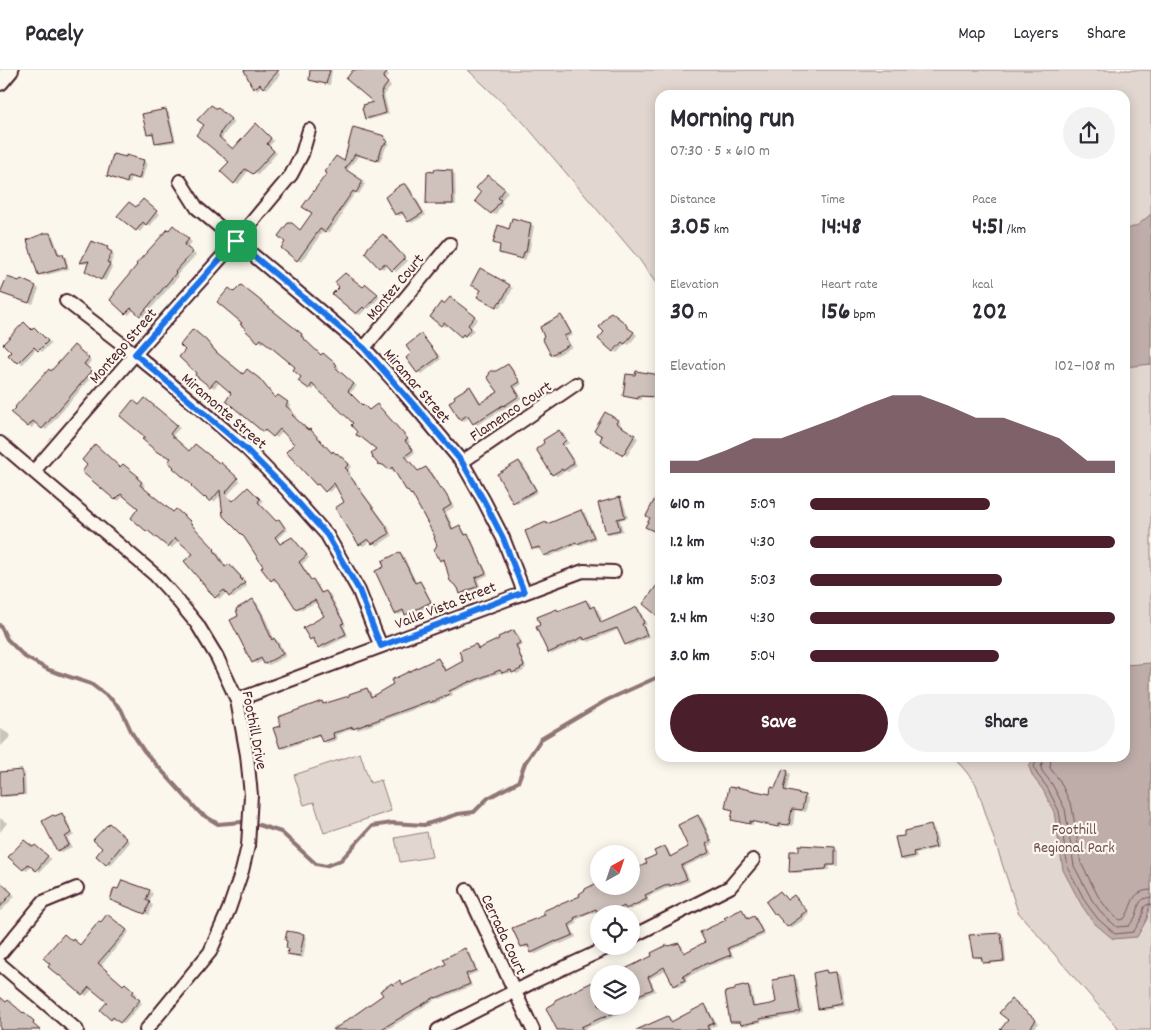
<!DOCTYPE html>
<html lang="en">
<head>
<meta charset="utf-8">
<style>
	:root { --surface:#fff; --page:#f2f2f3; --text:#2b2b33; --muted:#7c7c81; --line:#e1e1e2; --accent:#4a1f2b }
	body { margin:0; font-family:Dekko,sans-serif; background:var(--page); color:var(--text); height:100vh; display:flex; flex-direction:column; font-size:19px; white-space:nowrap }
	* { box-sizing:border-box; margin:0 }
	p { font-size:16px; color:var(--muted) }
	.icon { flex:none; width:28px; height:28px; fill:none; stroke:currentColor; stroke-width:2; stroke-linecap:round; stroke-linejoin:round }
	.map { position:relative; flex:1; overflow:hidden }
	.sheet { position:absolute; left:655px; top:20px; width:475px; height:672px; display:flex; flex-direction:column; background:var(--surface); border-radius:15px; box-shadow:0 2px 12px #0003 }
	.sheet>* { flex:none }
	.needle { width:32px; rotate:40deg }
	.fabs { position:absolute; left:590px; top:775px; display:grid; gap:10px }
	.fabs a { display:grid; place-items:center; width:50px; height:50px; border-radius:50%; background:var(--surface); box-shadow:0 2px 12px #0003; font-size:25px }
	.pin { position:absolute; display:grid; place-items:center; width:42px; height:42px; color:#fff; margin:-21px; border-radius:10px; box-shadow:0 2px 8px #0006 }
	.round { display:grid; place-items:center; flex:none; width:52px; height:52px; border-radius:26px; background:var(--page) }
	.headline { display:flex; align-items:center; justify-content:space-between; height:85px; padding:0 15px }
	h1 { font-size:28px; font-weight:700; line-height:38px }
	.metrics { display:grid; grid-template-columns:repeat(3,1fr); gap:8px; height:85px; padding:5px 15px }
	.metrics div { display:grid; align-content:center }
	.metrics b { font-size:25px; font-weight:700 }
	.metrics small { font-size:14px; font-weight:400 }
	.metrics p { font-size:14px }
	.chart { height:140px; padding:10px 15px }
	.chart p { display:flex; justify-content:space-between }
	.chart svg { width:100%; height:90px; margin-top:5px; fill:var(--accent); opacity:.7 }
	.button { display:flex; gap:10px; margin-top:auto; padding:10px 15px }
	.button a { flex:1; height:58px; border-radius:30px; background:var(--accent); color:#fff; font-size:20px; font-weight:700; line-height:58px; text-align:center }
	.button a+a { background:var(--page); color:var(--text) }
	ul { padding:0 15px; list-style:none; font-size:16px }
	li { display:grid; grid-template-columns:80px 60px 1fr; align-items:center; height:38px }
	li i { height:12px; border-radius:6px; background:var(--accent) }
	header { display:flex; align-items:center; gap:30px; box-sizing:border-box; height:70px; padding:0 25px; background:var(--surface); border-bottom:1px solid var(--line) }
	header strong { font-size:24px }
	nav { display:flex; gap:28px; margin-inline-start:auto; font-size:18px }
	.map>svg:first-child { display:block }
	.green { fill:#e2d7d0; stroke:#967b7e }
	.water { fill:#bfadaa; stroke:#907477 }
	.shadow { fill:#0003 }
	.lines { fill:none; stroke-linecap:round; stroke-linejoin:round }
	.shore { stroke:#79585e; stroke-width:1 }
	.stream { stroke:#907477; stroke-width:4 }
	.building { fill:#cfc2bc; stroke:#4a1f2b }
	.minor-casing { stroke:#4a1f2b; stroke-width:16 }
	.tertiary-casing { stroke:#4a1f2b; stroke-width:20 }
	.minor { stroke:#fbf7ec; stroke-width:12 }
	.tertiary { stroke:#fbf7ec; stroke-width:16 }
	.route-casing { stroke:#fff; stroke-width:10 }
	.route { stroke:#1a73e8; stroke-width:6 }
	.labels { text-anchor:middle; stroke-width:4.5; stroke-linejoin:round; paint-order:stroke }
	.street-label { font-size:16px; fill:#4a1f2b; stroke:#fbf7ec }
	.park-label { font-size:16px; fill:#704d54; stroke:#fbf7ec }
</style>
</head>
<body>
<header>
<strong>Pacely</strong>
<nav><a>Map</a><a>Layers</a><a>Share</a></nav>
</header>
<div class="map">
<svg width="1151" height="960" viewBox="0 0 1151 960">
	<rect width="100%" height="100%" fill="#fbf7ec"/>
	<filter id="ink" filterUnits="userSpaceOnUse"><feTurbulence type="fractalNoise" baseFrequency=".02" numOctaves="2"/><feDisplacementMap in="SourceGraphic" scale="10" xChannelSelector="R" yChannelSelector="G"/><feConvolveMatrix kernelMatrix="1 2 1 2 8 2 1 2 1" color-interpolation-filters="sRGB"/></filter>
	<g filter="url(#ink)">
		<!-- green -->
		<g class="green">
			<path d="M468,0H1151V960H1118L1117,957L1018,842L976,714L955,688H1125V25H660V219L639,189L523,52Z"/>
			<path d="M360,683L370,713L381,710L391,741L324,763L314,732L304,735L294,705Z"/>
			<path d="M427,762L432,787L400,792L395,768Z"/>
		</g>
		<!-- water -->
		<g class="water">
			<path d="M1151,144V294L1125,297V160L1138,155Z"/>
			<path d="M1151,593V749L1149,754L1151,758V825L1147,849L1137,867L1113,869L1094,853L1082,836L1063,800L1054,742L1043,720L1033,707L1029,697L1033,688H1125V595Z"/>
		</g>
		<!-- shadow -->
		<g class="shadow">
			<path d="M245,0H277L280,5L267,19L262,16L257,20L254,18Z"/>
			<path d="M312,0H332L330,15L313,11Z"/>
			<path d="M354,0H384L389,5L385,11L391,16L384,24L389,44L369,50L366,48L376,32Z"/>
			<path d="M166,41L169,43L176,72L160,74L156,72L154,65H151L148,63Z"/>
			<path d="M221,41L234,52L223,66V67L221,69L234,80L259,57L274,71L269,76L277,83L258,105L249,100L238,114L235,113L231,91L198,64Z"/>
			<path d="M354,59L385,67L388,69L387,71L390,74L386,77L380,92L359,85L347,101L365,114L359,124L356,122L341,143L343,144L329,163L324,160L301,192L298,190L301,161L345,93Z"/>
			<path d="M143,91L147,93L142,110L132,107L130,114L112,108Z"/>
			<path d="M452,102L455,104L456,135H430L427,133Z"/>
			<path d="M492,108L508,122L501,131L503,133L495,145L491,143L483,123Z"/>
			<path d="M406,116L410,118L426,145L412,153L409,151L404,144L399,146L396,144Z"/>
			<path d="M146,132L160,144L150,156L146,154L140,162L119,146L137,138Z"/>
			<path d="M530,154L534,156L529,183H528L525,190L504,184L501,176L494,173L510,160Z"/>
			<path d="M177,159L192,172L187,178L196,185L177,205L179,206L144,247L134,239L129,245L126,243L170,161Z"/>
			<path d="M50,164L53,166L60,185L66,187L69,199L43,206L39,204Z"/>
			<path d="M383,165L387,167L408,191L396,202L388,195L383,199L380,197Z"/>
			<path d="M92,172L107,179L114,185L110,195L112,197L105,211L87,201L89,193L84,194L81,193Z"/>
			<path d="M480,200L513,218L505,233L504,232L500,238L479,227L482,220Z"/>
			<path d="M36,217L39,219L33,234L5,225Z"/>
			<path d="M370,218L380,227L369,239L367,238L360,245L356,243Z"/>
			<path d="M245,219L305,267L303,269L322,286L327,287L339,297L338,300L357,316L350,323L363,336L370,341L380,338L410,372L408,374L415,382L407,389L419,402L426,398L430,400L442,419L444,421L450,430L454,437L446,442L454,459L460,457L463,459L467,466L471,468L488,505L478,510L481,518L464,525L461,523L445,492L441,490L437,467L414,425L412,424L395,399L393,401L386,396L379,393L378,379L358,362L354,353L316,316L313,320L305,316L297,297L265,271L262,273L247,260L235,223Z"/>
			<path d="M454,230L478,249L471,257L474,260L469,266L467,265L465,267L462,266L448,254L445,257L442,255L445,236Z"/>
			<path d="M614,245L637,265L629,275L626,273L617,283L614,281L606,262Z"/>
			<path d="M561,246L564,248L573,265L567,268L572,277L556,286L552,284Z"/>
			<path d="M27,255L33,261H38L51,273L42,282L37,278L23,294L15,291Z"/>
			<path d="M197,263L210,274L220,285L243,305L251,302L263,313L277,329H282L290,335L289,339L297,346L295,348L309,361L313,363L333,383L334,382L341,386L352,396L348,400L351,403L349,404L390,459H389L392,466L377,476L371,471L363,476L360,474L346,432L337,416L329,422L317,414L296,375L283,361L277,368L268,361L267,363L264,361L233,323L220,312L214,318L197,304Z"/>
			<path d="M421,266L425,268L441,289L422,304L418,302L408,289L413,283Z"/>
			<path d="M77,278L91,291L87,296L95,303L46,360L36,352L32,358L28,356L52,302Z"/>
			<path d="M508,295L511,297L522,314L516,318L522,328L508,337H507L477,355L474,353L470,347L464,351L461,349L470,318L473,320L482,333L500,322L496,302Z"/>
			<path d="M660,306V328L641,327V330L627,327L624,325Z"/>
			<path d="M148,332L180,358L172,366L189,382L224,396L240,411L227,426L234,432L252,421L263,431L260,434L277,452L279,451L282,453L288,460L277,469L281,475L292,468L295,470L309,488L302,494L312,511L316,513L323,524L326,522L330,524L346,555L344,556L348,566L323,579L311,569L326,546L318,532L300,540L296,538L277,510L275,512L272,510L222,424L214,432L205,427L173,388L146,366L140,337Z"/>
			<path d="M606,343L621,353L619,356L638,368L627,386L601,370L603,366Z"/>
			<path d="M559,361L563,363L569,373L564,376L577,395L568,402L565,401L557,406L553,404L538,379Z"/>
			<path d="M519,392L523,394L538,422L517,434L514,432Z"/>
			<path d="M126,398L140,409L139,410L145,415L142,418L174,443H179L192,454H191L217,482L227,497L229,495L233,497L244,509L243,510L247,516L233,528L227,522L220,529L216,527L195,484L179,470L172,478L169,476L140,438L124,425L119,431L116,429L83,402Z"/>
			<path d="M620,429L623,431L628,448L620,450L623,461L610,465L607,463Z"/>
			<path d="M581,441L585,443L596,469L581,475L579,474L548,487L545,485L541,479L536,480L533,479L546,454H548Z"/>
			<path d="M400,483L403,485L417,514L420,513L423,515L433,534L409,546L405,542L399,545L396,543L385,498Z"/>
			<path d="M660,489V507L655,490Z"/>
			<path d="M253,531L257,533L265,547L274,569L278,571L286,586L269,595L265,593L263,590L257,594L253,592L240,546Z"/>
			<path d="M586,531L590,533L592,538H594L598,540L604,554L637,538L640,540L647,555H644L649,567L629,576L626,574L620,559L589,572L585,569L552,584L549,582L557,540L560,542Z"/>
			<path d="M514,562L518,564L523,575L518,577L526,598L523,600L524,601L517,604L513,602L506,604L502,602L452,622L453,625L434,634L432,633L358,660L355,658L336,665L337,670L327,673L323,671L321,665L284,679L281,677L282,657L322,633L325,635L351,627L367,619L370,621L373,628L438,590L442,592L447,602L465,591L476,575L480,579Z"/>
			<path d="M0,657L11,666L0,677Z"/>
			<path d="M21,701L25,703L26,725L5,727L2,725L0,717V703Z"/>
			<path d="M788,702L791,704L787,722L804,726L808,728L806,742L795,740L793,756L782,755V758L753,752V755L736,751L733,749L734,740L727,738L771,725Z"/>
			<path d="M62,744L65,746L74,765L68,769L72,777L61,782L58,780L55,747Z"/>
			<path d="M698,746L702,748L713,773L709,776L713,784L684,797L690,811L674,817L672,816L647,827L649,831L630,840L627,838L617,844H599L598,841L576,850L578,853L571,857L576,867L561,874L559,873L536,884L532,883L530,877L526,878L522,876L546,846L560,836L582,827L599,816H631L649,794L664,777L668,779L672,788L689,777Z"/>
			<path d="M0,748L7,753L0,762Z"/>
			<path d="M931,756L934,758L938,772V778L916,784L917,788L904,791L901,789L905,767Z"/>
			<path d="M112,757L130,772L110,796L97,786L103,778Z"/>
			<path d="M33,778L39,779L51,789L40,802L31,796L27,801L23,799Z"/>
			<path d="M834,778L838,780V796H830L829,800L794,803L790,801Z"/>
			<path d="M0,811L9,818L8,819L15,826L1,841L0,840Z"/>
			<path d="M149,822L153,823L149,833L153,835L149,845L114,831Z"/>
			<path d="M780,823L783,825L788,831L794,826L797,828L809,843L804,848L805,849L791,858L788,857L780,846L776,844Z"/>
			<path d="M742,841L746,843L750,850L754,847L757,849L765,865L730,880L734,887L712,895H711L686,908L687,912L678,917L675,915L667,899L650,909L656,921L631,931V904L670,877L679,874L682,876L686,883L706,872L727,851Z"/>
			<path d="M111,848L129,862L101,896L124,916L128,917L137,924L135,926L142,933L124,954L116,948L115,950L111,949L109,932L93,919L86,926L64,907L72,872L81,876Z"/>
			<path d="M303,865L307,867L303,888L292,886L288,884Z"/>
			<path d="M1001,865L1004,867L1006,892L988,894L984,892L983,888H977L974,886Z"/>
			<path d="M465,880L469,882L478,902L468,906L472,916L440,929L438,928L413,943V944L403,950L386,960H331L336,955L339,957L385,925L400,911L404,915L448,895Z"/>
			<path d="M826,902L829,904L836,903L840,905L845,935L833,937V939L822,940L819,938Z"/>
			<path d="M794,907L797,909L803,943L799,944V945L762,951V952L745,956L742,953H735L731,951L748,916L751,918L755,938L777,933Z"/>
			<path d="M1015,932L1039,953L1033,960H1009V950Z"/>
			<path d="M599,936L619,937L622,943L584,959L585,960H558Z"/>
			<path d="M705,936L708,938L717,955L710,958L711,960H648L668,947L671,949L673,953Z"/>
		</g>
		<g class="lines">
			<!-- shore -->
			<g class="shore">
				<path d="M1037,688L1034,697L1037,704L1047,717L1059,741L1068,798L1086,833L1098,849L1115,864L1133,862C1136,858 1140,852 1142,847C1145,839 1141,835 1151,834"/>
				<path d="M1044,688L1041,697L1042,701L1052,714L1065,739L1074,796L1092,830L1103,845L1117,857L1129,856C1131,853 1135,849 1136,845C1140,835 1137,829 1151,827"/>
				<path d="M1051,688L1050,698L1060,711L1072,737L1081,793L1098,826L1108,840L1119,850L1124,849C1134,836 1129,821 1151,820"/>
			</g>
			<!-- stream -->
			<path class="stream" d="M0,555L7,569L25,587L49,600L91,614L111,629L121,639L132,663L144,681L200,743L218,754L242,752L259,755L281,762L316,794L326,796L341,790L372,756L392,753L424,755L458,744L474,742L488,728L518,712L525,693L541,669L607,630L660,606"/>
		</g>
		<!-- building -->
		<g class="building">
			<path d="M244,0H279L263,18L260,14L253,19Z"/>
			<path d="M310,0H330L326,14L309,10Z"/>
			<path d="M353,0H388L383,8L388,13L381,22L386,43L365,49L362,38L364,37L363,35L373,32L346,9Z"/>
			<path d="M211,35L217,39L218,38L231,49L220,63L221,64L219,67L233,79L256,53L271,68L267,74L274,81L253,104L245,99L234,114L220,101L229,92L196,65L204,55L197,50Z"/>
			<path d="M166,39L174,70L155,73L153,63L147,64L142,44Z"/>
			<path d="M353,57L385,66L384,68L388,72L383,75L377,91L355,84L345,99L363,111L356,123L353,121L339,141H340L325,162L320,159L297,191L281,178L285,172L278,166L288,153H292L300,160L312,143L302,137L327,103L324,102L336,86L344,91Z"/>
			<path d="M113,84L126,87V85L144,90L139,109L128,106L127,113L107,106Z"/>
			<path d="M435,99L452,100L453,134H426L427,101L434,102Z"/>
			<path d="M488,105L505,119L498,128L501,130L491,144L475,131L481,123L476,118Z"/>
			<path d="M403,114H406L423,143L408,152L402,142L395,145L385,127L399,116Z"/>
			<path d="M143,129L157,141L146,155L143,152L136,161L117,146L129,132L136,137Z"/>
			<path d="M512,148L531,153L526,182H524L522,189L499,183L500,175L493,173L498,155L509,159Z"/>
			<path d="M173,155L189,169L184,175L193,182L175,202L176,203L140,246L131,238L125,244L110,230L115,223H114L137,195L136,194L168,159L169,160Z"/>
			<path d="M45,163H50L58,184H63L67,197L38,205L27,170Z"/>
			<path d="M383,164L405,188L392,201L385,193L379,198L365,183L369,176Z"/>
			<path d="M91,171L108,177L107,179L112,182L107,192L110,194L101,210L85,201L89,191L80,193Z"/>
			<path d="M480,198L510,215L501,232L500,231L496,237L477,227L481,220L471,215Z"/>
			<path d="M345,203L363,217L366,214L378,224L365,239L363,237L356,244L332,224L339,217L335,212Z"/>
			<path d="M7,207L19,211L21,209L36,216L29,233L0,223Z"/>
			<path d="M241,215L302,264L301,266L321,285L323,283L337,295L335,297L354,314L348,321L362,335L363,334L369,340L377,334L408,369L405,371L413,380L405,386L418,401L426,397L440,418L441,417L447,426L451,435L443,440L452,459L460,455L465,465L468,464L486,503L475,508L478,516L460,524L458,518L450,511L444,489L440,491L438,487H437L434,480L437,475L434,468L435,467L412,424L411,425L407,420H406L392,397L389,400L383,395L378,394L372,387L373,386L371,383L376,379L361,367L356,365L357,362L351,355L353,353L312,314L309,319L298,311L301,307L293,300L295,297L261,269L258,272L245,260L246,259L240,254L242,253L217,232L229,218L234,222Z"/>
			<path d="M450,227L475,246L468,255L471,258L465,266L463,264L461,267L444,252L441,256L430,247L441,232L444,234Z"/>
			<path d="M611,242L625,253L628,258L634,262L625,274L622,272L613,282L598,269L604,262L599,257Z"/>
			<path d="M561,245L571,263L564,266L569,275L551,285L542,268L544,267L540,257Z"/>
			<path d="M24,252L32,260L34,257L48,271L38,281L34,277L18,293L16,291L15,292L8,285L11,282L3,274Z"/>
			<path d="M193,259L206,270L216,282L243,304L247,299L260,309L275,328L278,325L288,332L286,336L294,343L292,345L308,360L310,359L332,383L333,381L336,384L337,383L349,394L345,398L348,400L347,402L387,457H386L389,464L372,474L368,469L359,475L335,438L344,432L334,413L325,422L318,414L316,415L286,382L294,374L280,359L273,367L265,360L263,362L226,331L231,323L216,310L210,317L195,305L196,303L179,287L185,280L180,275Z"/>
			<path d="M421,264L439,287L417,303L406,288L411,283L406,276Z"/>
			<path d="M74,275L89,288L84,294L92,301L42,359L33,351L28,357L11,343L16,338L15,337L36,313L49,299L51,301Z"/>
			<path d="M508,294L520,312L513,316L519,326L504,336L503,335L473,354L467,345L460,350L449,333L455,328L454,326L470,316L480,333L498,322L487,307L489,305L490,301H496Z"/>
			<path d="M636,301L660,305V327L638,326V329L623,326L626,304L635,305Z"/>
			<path d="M145,328L177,355L170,364L189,381L195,374L219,393L220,392L238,408L225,423L233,431L248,417L260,429L258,432L276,451L279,449L285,458L275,467L280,474L292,467L307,485L299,492L311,510L313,509L321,523L326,521L344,553L341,554L346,564L318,578L313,568L310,570L303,558L324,546L315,530L296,539L284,520L274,508L271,511L261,498L263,496L244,467L223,446L220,420L210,432L205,427L204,428L191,416L192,415L173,398L174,397L168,392L171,388L157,382L142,369L145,367L120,346L133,330L139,335Z"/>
			<path d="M605,342L618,350L616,353L635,365L623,385L600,371L602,366L594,361Z"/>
			<path d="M559,360L566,370L562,374L574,393L563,401L562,399L552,405L536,379L544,373L543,370Z"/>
			<path d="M95,374L120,397L123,394L138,406L137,408L142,412L140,415L173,442L176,439L190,451L189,452L215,479L214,480L225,497L229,494L241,507L240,508L245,513L229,527L224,520L215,528L184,491L193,484L175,468L168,477L147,460L146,461L131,448L138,438L121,424L115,430L82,402L87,395L82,390Z"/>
			<path d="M519,391L536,420L513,433L497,404Z"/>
			<path d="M660,419V464L645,457L650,448L646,446Z"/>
			<path d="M620,427L625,447L617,449L620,460L606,463L598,433Z"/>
			<path d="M581,440L594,467L577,474L576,472L544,486L539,477L532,479L525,461L546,452L547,454Z"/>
			<path d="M400,482L415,513L420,511L431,532L405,545L403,540L395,544L375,501L384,497L382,491Z"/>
			<path d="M660,511V548L643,534Z"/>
			<path d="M253,529L262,545V546L272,570L274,568L283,584L264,594L261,588L252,593L230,550L238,546L236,539Z"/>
			<path d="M586,530L590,538L594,536L601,553L637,537L644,553L642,554L647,565L625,575L617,558L584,570L583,567L548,583L536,557L540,555L537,547L557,539L558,541Z"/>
			<path d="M514,560L520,573L516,575L524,596L520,598L521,599L512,603L511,600L502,603L500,600L471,612V611L449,621L450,624L430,633L429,631L353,659V657L333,663L334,668L322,672L319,664L280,678L273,658L281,656L278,647L322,631L323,634L349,626V624L367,618L371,627L393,614L391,610L438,588L445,601L463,591L459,581L476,574L478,579L499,569L498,567Z"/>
			<path d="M783,699L788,701L784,720L805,725L802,740L792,739L789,755L779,754L778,757L750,751V754L731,750L733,740L725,738L729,717L736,718V717L770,724L771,717L775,718Z"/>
			<path d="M22,700L23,724L0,726V702Z"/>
			<path d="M62,743L71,763L65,767L69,775L57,781L42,751L53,745L55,746Z"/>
			<path d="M698,745L711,771L706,774L710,782L681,796L687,809L670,816L669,814L645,825L647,829L626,839L624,836L610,844H598L596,839L574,848L575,851L569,855L573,865L556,872V871L531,883L528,875L521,877L512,858L545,845L543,841L559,834V835L580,826L579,824L585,820V819L599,812V816H631V802L647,793L645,790L656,785L654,781L665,776L670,787L688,777L678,755Z"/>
			<path d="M109,753L127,769L106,795L96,786L102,778L93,770Z"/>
			<path d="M931,755L935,770L934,771L936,777L913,782L914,786L900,789L895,767L904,766V761Z"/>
			<path d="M24,770L33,777L35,775L48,786L36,801L28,794L23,800L8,787Z"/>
			<path d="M799,775L835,777V795H827L826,799L789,802L790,781H799Z"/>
			<path d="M122,810L150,820L146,830L150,832L145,844L110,830L114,818L118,819Z"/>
			<path d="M0,812L12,823L0,837Z"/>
			<path d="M780,821L787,830L794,825L807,841L801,845L802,846L787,857L776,844L775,845L766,832Z"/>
			<path d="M742,839L748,849L754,846L763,863L728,878L731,885L708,894L707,893L683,906L685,910L674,916L664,897L648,907L653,919L631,928V904H628L625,899L652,886L651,883L667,875L669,876L679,873L684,883L705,872L700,862L726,850L724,848Z"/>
			<path d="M107,844L127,860L98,893L123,915L125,913L134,921L132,924L140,930L120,953L113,947L111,950L100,940L107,932L89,917L82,925L59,905V906L48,897L50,894L43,888L64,864L72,871L73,869L80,875L99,851L101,852Z"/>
			<path d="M287,861L304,864L300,886L287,884L288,879L286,878L287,871L285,870Z"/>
			<path d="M1001,863L1004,891L983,893L981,887H973L969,865Z"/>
			<path d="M465,878L476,900L466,904L470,914L436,928L435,927L380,960H333L383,925L380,921L392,913L393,915L400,910L403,915L446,894L443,889Z"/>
			<path d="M826,900L827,903L836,902L842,933L830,935L831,937L818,939L813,903Z"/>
			<path d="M794,905L800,942H796V943L759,949L760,951L741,955L740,952H730L725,922L735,920V917L744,915L745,916L748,915L753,937L771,934L776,932L772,910L778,909V908Z"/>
			<path d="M599,909V936H629L603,948V947L581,957L583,960H557L546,938L555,933V930Z"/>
			<path d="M0,927L6,932L8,930L23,943L24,942L34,951L33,954L40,960H0Z"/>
			<path d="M1011,929L1036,950L1029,960H1000L1008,950L999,943Z"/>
			<path d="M705,934L714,953L707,956L709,960H636L668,946L671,952Z"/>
		</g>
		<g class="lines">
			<defs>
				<g id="minor">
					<path d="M180,111L197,138L364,278L395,312L462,392L484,431L503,468L524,522"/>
					<path d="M66,231L135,284L203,341L247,379L287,420L327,465L359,521L375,562L381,576"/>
					<path d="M364,278L450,174"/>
					<path d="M0,373L155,505L174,526L197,554L217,587L237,630L247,685L251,725L248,776L242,801L229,839L210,882L146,960"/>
					<path d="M462,392L576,314"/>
					<path d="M34,401L135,284L236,171L291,105L302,84L309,60"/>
					<path d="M237,630L583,501L614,502"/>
					<path d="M467,820L533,960"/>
					<path d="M631,867L730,817L753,790"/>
					<path d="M0,884L43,832L77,818"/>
					<path d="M0,894L77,960"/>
					<path d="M438,960L533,912L611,876"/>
				</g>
				<path id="tertiary" d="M0,12L10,0"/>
			</defs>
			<!-- minor casing -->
			<use href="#minor" class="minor-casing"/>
			<!-- tertiary casing -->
			<use href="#tertiary" class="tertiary-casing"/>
			<!-- minor -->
			<use href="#minor" class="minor"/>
			<!-- tertiary -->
			<use href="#tertiary" class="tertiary"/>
		</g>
	</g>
	<g class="lines" filter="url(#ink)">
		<defs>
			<path id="route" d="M236,171L364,278L420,342L462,392L484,431L503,468L524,522L381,576L375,562L359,520L327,465L287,420L247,380L135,284Z"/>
		</defs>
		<!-- route casing -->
		<use href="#route" class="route-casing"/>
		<!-- route -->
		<use href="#route" class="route"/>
	</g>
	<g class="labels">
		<!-- street labels -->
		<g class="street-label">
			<text transform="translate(394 216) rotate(-50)" y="6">Montez Court</text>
			<text transform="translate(122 275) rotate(-49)" y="6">Montego Street</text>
			<text transform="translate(418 315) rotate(49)" y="6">Miramar Street</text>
			<text transform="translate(225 340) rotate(41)" y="6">Miramonte Street</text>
			<text transform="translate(510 340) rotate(-34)" y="6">Flamenco Court</text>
			<text transform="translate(445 534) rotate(-21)" y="6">Valle Vista Street</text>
			<text transform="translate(256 660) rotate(79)" y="6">Foothill Drive</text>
			<text transform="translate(505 864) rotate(65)" y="6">Cerrada Court</text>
		</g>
		<!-- park labels -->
		<g class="park-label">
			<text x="1074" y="764">Foothill<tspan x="1074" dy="18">Regional Park</tspan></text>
		</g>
	</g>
</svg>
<div class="fabs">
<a><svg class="needle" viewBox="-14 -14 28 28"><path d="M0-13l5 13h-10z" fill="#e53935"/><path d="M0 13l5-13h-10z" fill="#7c7c81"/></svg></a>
<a><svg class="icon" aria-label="locate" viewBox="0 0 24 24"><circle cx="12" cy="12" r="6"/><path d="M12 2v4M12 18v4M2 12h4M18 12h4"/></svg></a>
<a><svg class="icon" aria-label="layers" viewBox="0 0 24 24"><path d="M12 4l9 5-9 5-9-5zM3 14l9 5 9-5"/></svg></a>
</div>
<div class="pin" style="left:236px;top:171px;background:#1e9e55"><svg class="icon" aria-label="arrive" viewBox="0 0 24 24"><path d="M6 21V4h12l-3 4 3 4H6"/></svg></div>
<section class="sheet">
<div class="headline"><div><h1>Morning run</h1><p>07:30 · 5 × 610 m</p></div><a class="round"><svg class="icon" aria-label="share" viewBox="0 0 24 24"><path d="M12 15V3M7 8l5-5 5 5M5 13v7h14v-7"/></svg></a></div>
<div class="metrics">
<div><p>Distance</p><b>3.05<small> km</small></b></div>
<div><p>Time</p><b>14:48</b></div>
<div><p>Pace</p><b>4:51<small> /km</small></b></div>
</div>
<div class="metrics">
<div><p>Elevation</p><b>30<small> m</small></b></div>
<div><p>Heart rate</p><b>156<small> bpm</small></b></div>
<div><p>kcal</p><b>202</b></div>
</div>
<div class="chart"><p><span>Elevation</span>102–108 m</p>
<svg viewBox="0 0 160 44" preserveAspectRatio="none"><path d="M0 44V38L10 38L20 33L30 27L40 27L50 22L60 17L70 11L80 6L90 6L100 11L110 17L120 17L130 22L140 27L150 38L160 38V44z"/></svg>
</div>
<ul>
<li><b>610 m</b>5:09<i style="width:59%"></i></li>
<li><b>1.2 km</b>4:30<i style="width:100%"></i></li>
<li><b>1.8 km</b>5:03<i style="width:63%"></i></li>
<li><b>2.4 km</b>4:30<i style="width:100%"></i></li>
<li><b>3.0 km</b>5:04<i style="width:62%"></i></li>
</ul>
<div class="button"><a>Save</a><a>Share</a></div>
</section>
</div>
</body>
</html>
